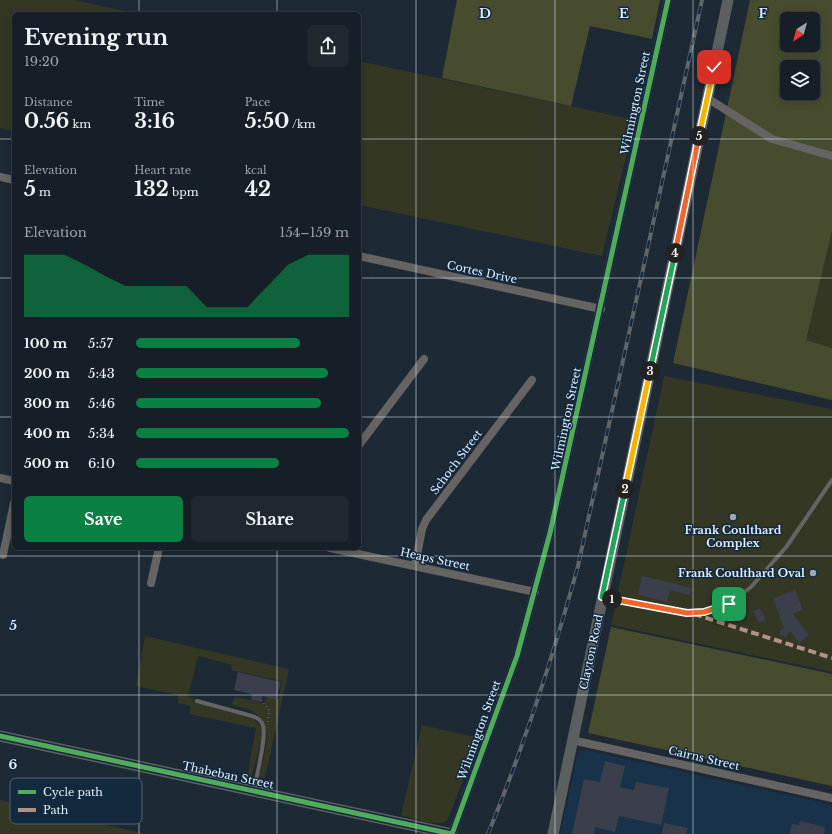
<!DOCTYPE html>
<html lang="en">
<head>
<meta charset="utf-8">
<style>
	:root { --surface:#161f27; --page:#1f272f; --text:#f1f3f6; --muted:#9ea2a7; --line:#353d44; --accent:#0b8043 }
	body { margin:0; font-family:"Libre Baskerville",serif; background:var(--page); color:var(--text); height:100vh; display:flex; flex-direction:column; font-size:15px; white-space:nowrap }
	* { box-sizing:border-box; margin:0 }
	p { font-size:13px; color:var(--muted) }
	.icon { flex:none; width:22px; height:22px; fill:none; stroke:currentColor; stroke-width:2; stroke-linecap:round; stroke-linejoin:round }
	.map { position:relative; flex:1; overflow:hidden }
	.drawer { position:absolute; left:12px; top:12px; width:349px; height:538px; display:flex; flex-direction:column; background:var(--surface); border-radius:6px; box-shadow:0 2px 10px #0003,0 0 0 1px var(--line) }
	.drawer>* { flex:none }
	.needle { width:26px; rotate:216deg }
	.controls { position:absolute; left:780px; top:12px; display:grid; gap:8px }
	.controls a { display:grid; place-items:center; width:40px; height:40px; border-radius:6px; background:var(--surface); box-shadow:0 2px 10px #0003,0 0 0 1px var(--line); font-size:20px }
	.pin { position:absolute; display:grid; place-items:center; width:34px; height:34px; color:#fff; margin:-17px; border-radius:8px; box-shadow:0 2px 6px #0006 }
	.km { position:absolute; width:20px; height:20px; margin:-10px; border-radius:50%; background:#222; color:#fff; font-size:11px; line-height:20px; text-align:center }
	.round { display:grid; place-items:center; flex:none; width:42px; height:42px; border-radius:6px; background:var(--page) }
	.summary { display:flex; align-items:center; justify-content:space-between; height:68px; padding:0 12px }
	h1 { font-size:22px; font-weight:700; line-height:30px }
	.metrics { display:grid; grid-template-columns:repeat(3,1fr); gap:6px; height:68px; padding:4px 12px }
	.metrics div { display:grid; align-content:center }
	.metrics b { font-size:20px; font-weight:700 }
	.metrics small { font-size:11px; font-weight:400 }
	.metrics p { font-size:11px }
	.chart { height:112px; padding:8px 12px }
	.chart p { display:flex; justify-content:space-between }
	.chart svg { width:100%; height:72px; margin-top:4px; fill:var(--accent); opacity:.7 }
	.button { display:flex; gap:8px; margin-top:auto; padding:8px 12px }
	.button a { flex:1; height:46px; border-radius:6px; background:var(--accent); color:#fff; font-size:16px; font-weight:700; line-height:46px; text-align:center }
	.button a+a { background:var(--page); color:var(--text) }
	ul { padding:0 12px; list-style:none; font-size:13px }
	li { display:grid; grid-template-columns:64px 48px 1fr; align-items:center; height:30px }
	li i { height:10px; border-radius:5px; background:var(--accent) }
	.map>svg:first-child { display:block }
	.built { fill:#18324a }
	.green { fill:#333724 }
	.forest { fill:#474c2f; fill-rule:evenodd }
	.building { fill:#3b3f4b }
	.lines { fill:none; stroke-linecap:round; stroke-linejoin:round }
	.path { stroke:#63676a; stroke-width:1.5; stroke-dasharray:1 3; stroke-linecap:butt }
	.lane { stroke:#656463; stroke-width:4 }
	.street { stroke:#656463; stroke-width:8 }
	.secondary { stroke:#5b5f5f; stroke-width:11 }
	.rail-casing { stroke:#60656a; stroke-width:4 }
	.rail { stroke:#13293e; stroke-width:2.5; stroke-dasharray:8; stroke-linecap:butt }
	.quiet { stroke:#af9288; stroke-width:4; stroke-dasharray:8 4; stroke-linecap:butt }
	.cycleway-casing { stroke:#13293e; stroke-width:8 }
	.cycleway { stroke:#51ab58; stroke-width:5 }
	.split-1-casing { stroke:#fff; stroke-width:8 }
	.split-2-casing { stroke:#fff; stroke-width:8 }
	.split-3-casing { stroke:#fff; stroke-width:8 }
	.split-4-casing { stroke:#fff; stroke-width:8 }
	.split-5-casing { stroke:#fff; stroke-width:8 }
	.split-6-casing { stroke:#fff; stroke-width:8 }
	.split-1 { stroke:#f0652b; stroke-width:5 }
	.split-2 { stroke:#22a559; stroke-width:5 }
	.split-3 { stroke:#f5b400; stroke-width:5 }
	.split-4 { stroke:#22a559; stroke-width:5 }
	.split-5 { stroke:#f0652b; stroke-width:5 }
	.split-6 { stroke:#f5b400; stroke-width:5 }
	.grid { fill:none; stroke:#e1eefc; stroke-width:1; stroke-opacity:0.55 }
	.poi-dot { fill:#9ca9b6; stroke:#13293e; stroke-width:1.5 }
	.labels { text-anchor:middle; stroke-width:3; stroke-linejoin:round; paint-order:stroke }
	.street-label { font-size:11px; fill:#e1eefc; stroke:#13293e }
	.poi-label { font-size:11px; font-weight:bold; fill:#e1eefc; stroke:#13293e }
	.key { fill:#13293e; stroke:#516477; stroke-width:1 }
	.key-label { font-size:11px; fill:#e1eefc }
	.grid-label { font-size:13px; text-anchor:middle; font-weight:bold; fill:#e1eefc; stroke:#13293e; stroke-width:3; stroke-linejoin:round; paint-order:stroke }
</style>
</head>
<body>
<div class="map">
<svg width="832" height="834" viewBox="0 0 832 834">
	<rect width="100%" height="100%" fill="#1d2934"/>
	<!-- built -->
	<path class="built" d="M579,749L832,805V834H560Z"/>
	<!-- green -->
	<g class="green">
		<path d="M0,0H74L140,14H14V131L0,128Z"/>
		<path d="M359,61L635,120L602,256L359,205Z"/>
		<path d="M832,231V400L793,391Z"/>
		<path d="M664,376L832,409V672L611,625Z"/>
		<path d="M145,636L289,669L265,778L259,777C263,756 277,724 252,711C246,708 238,707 231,705L235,697L251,700L264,704L266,697L278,700L282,681L231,670L232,665L198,656L188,697L196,699V703L254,719L262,728L261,741L251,779L247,778L256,728L189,714L191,706L178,703V695L136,686Z"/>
		<path d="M422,725L479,738L448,819C441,829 412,818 401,815Z"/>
		<path d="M0,800L146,834H0Z"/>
	</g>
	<!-- forest -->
	<g class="forest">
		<path d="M457,0H660L652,39L590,26L571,106L442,78Z"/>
		<path d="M750,0H832V231L806,340L832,348V400L673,363ZM787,19H813V45H787ZM787,67H813V93H787Z"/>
		<path d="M611,627L832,674V786L588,733Z"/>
	</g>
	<!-- building -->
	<g class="building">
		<path d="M642,576L692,588L690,595L670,590L667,602L638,595Z"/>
		<path d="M795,590L803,610L793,614L809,635L799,643L790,631L785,637L779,635L780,630L784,628L773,598Z"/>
		<path d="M760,608L766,620L759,623L753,611Z"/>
		<path d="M238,672L281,682L276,700L262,696L261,702L251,700L252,694L234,690Z"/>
		<path d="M605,761L625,766L620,787L634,790L636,782L669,788L661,825L619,816L615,832L595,827L594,834H572L584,779L600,782Z"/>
		<path d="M800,821L825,827L824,834H790L792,824L799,825Z"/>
		<path d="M664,823L688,828L686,834H662Z"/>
	</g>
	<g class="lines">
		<!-- path -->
		<path class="path" d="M261,700L269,710L268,722"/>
		<!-- lane -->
		<g class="lane">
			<path d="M603,597L687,613L704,612L729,604L751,587L787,546L832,480"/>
			<path d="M197,701L252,716C257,717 262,721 263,726C267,736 256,777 254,791"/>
		</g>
		<!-- street -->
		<g class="street">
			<path d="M707,98L772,139L832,156"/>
			<path d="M0,177L14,180"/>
			<path d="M359,256L601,309"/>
			<path d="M359,445L424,359"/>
			<path d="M0,478L14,481"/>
			<path d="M330,548L535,592"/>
			<path d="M3,555L14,503"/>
			<path d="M415,566L422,529L426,520L532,380"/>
			<path d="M151,583L159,548"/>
			<path d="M572,740L832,798"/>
			<path d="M452,834L517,656L550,533L668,0"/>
		</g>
		<!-- secondary -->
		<g class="secondary">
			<path d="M0,736L452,834"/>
			<path d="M553,834L728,0"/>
		</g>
		<defs>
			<path id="rail" d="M488,834C524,746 553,657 578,566L702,0"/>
		</defs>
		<!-- rail casing -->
		<use href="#rail" class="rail-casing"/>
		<!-- rail -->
		<use href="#rail" class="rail"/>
		<!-- quiet -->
		<path class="quiet" d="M694,614L832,658"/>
		<defs>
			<g id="cycleway">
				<path d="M0,736L452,834"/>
				<path d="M452,834L517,656L550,533L668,0"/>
			</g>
		</defs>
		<!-- cycleway casing -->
		<use href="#cycleway" class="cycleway-casing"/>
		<!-- cycleway -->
		<use href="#cycleway" class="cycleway"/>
	</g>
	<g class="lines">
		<defs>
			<path id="split-1" d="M612,599L687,613L704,612L729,604"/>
			<path id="split-2" d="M612,599L602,597L625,489"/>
			<path id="split-3" d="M625,489L650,371"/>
			<path id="split-4" d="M650,371L675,253"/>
			<path id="split-5" d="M675,253L699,136"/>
			<path id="split-6" d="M699,136L714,67"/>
		</defs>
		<!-- split-1 casing -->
		<use href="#split-1" class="split-1-casing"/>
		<!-- split-2 casing -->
		<use href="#split-2" class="split-2-casing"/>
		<!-- split-3 casing -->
		<use href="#split-3" class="split-3-casing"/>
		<!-- split-4 casing -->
		<use href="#split-4" class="split-4-casing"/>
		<!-- split-5 casing -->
		<use href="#split-5" class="split-5-casing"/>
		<!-- split-6 casing -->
		<use href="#split-6" class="split-6-casing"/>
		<!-- split-1 -->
		<use href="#split-1" class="split-1"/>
		<!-- split-2 -->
		<use href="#split-2" class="split-2"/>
		<!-- split-3 -->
		<use href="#split-3" class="split-3"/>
		<!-- split-4 -->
		<use href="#split-4" class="split-4"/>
		<!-- split-5 -->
		<use href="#split-5" class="split-5"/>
		<!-- split-6 -->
		<use href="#split-6" class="split-6"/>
	</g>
	<!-- grid -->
	<path class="grid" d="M139,0V14M277,0V14M416,0V834M555,0V834M693,0V834M0,139H14M359,139H832M0,278H14M359,278H832M0,417H14M359,417H832M139,548V834M277,548V834M0,556H832M0,695H832"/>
	<!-- markers -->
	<g class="poi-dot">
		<circle cx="733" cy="517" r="4"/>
		<circle cx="813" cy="573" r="4"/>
	</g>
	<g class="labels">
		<!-- street labels -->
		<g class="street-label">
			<text transform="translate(635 103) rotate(-78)" y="4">Wilmington Street</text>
			<text transform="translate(482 272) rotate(12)" y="4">Cortes Drive</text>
			<text transform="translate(566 419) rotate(-78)" y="4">Wilmington Street</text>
			<text transform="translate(456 462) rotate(-53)" y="4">Schoch Street</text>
			<text transform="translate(435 559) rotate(12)" y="4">Heaps Street</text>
			<text transform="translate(591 652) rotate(-78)" y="4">Clayton Road</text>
			<text transform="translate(479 730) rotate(-70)" y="4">Wilmington Street</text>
			<text transform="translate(704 758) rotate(13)" y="4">Cairns Street</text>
			<text transform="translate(228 775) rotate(12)" y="4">Thabeban Street</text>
		</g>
		<!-- poi labels -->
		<g class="poi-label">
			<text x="733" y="534">Frank Coulthard<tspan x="733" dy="13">Complex</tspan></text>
			<text x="805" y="577" text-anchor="end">Frank Coulthard Oval</text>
		</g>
	</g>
	<!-- legend -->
	<rect x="10" y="778" width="132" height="46" rx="6" class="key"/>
	<rect x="18" y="790" width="18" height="4" fill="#51ab58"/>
	<rect x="18" y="808" width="18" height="4" fill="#af9288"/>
	<g class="key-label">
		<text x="43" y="796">Cycle path</text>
		<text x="43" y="814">Path</text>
	</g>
	<g class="grid-label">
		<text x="485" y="18">D</text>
		<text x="624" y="18">E</text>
		<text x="763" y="18">F</text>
		<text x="13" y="630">5</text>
		<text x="13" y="769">6</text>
	</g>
</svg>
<div class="controls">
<a><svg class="needle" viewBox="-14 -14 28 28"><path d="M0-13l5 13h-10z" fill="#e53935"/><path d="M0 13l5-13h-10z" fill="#9ea2a7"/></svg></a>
<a><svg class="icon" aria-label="layers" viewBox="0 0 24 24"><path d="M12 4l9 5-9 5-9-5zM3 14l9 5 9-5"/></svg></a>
</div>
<div class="pin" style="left:729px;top:604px;background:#1e9e55"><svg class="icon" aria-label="arrive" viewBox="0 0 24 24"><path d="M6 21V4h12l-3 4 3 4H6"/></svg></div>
<div class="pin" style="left:714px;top:67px;background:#d93025"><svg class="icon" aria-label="check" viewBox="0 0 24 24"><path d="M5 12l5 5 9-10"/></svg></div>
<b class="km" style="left:612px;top:599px">1</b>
<b class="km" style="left:625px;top:489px">2</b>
<b class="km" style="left:650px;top:371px">3</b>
<b class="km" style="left:675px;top:253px">4</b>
<b class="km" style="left:699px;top:136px">5</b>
<section class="drawer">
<div class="summary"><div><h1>Evening run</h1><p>19:20</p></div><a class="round"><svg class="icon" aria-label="share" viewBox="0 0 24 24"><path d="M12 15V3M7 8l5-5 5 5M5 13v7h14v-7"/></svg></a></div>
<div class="metrics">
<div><p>Distance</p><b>0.56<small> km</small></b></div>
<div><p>Time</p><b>3:16</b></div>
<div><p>Pace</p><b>5:50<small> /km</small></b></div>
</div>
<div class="metrics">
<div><p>Elevation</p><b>5<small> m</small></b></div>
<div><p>Heart rate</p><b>132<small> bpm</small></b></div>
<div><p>kcal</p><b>42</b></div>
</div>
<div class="chart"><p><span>Elevation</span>154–159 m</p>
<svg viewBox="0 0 160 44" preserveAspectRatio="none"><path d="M0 44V6L10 6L20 6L30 12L40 19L50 25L60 25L70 25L80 25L90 38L100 38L110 38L120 25L130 12L140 6L150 6L160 6V44z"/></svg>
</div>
<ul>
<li><b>100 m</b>5:57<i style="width:77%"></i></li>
<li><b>200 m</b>5:43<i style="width:90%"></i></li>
<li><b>300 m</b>5:46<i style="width:87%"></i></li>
<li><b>400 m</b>5:34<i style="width:100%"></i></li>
<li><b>500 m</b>6:10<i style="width:67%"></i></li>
</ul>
<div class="button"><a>Save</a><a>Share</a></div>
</section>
</div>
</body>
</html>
